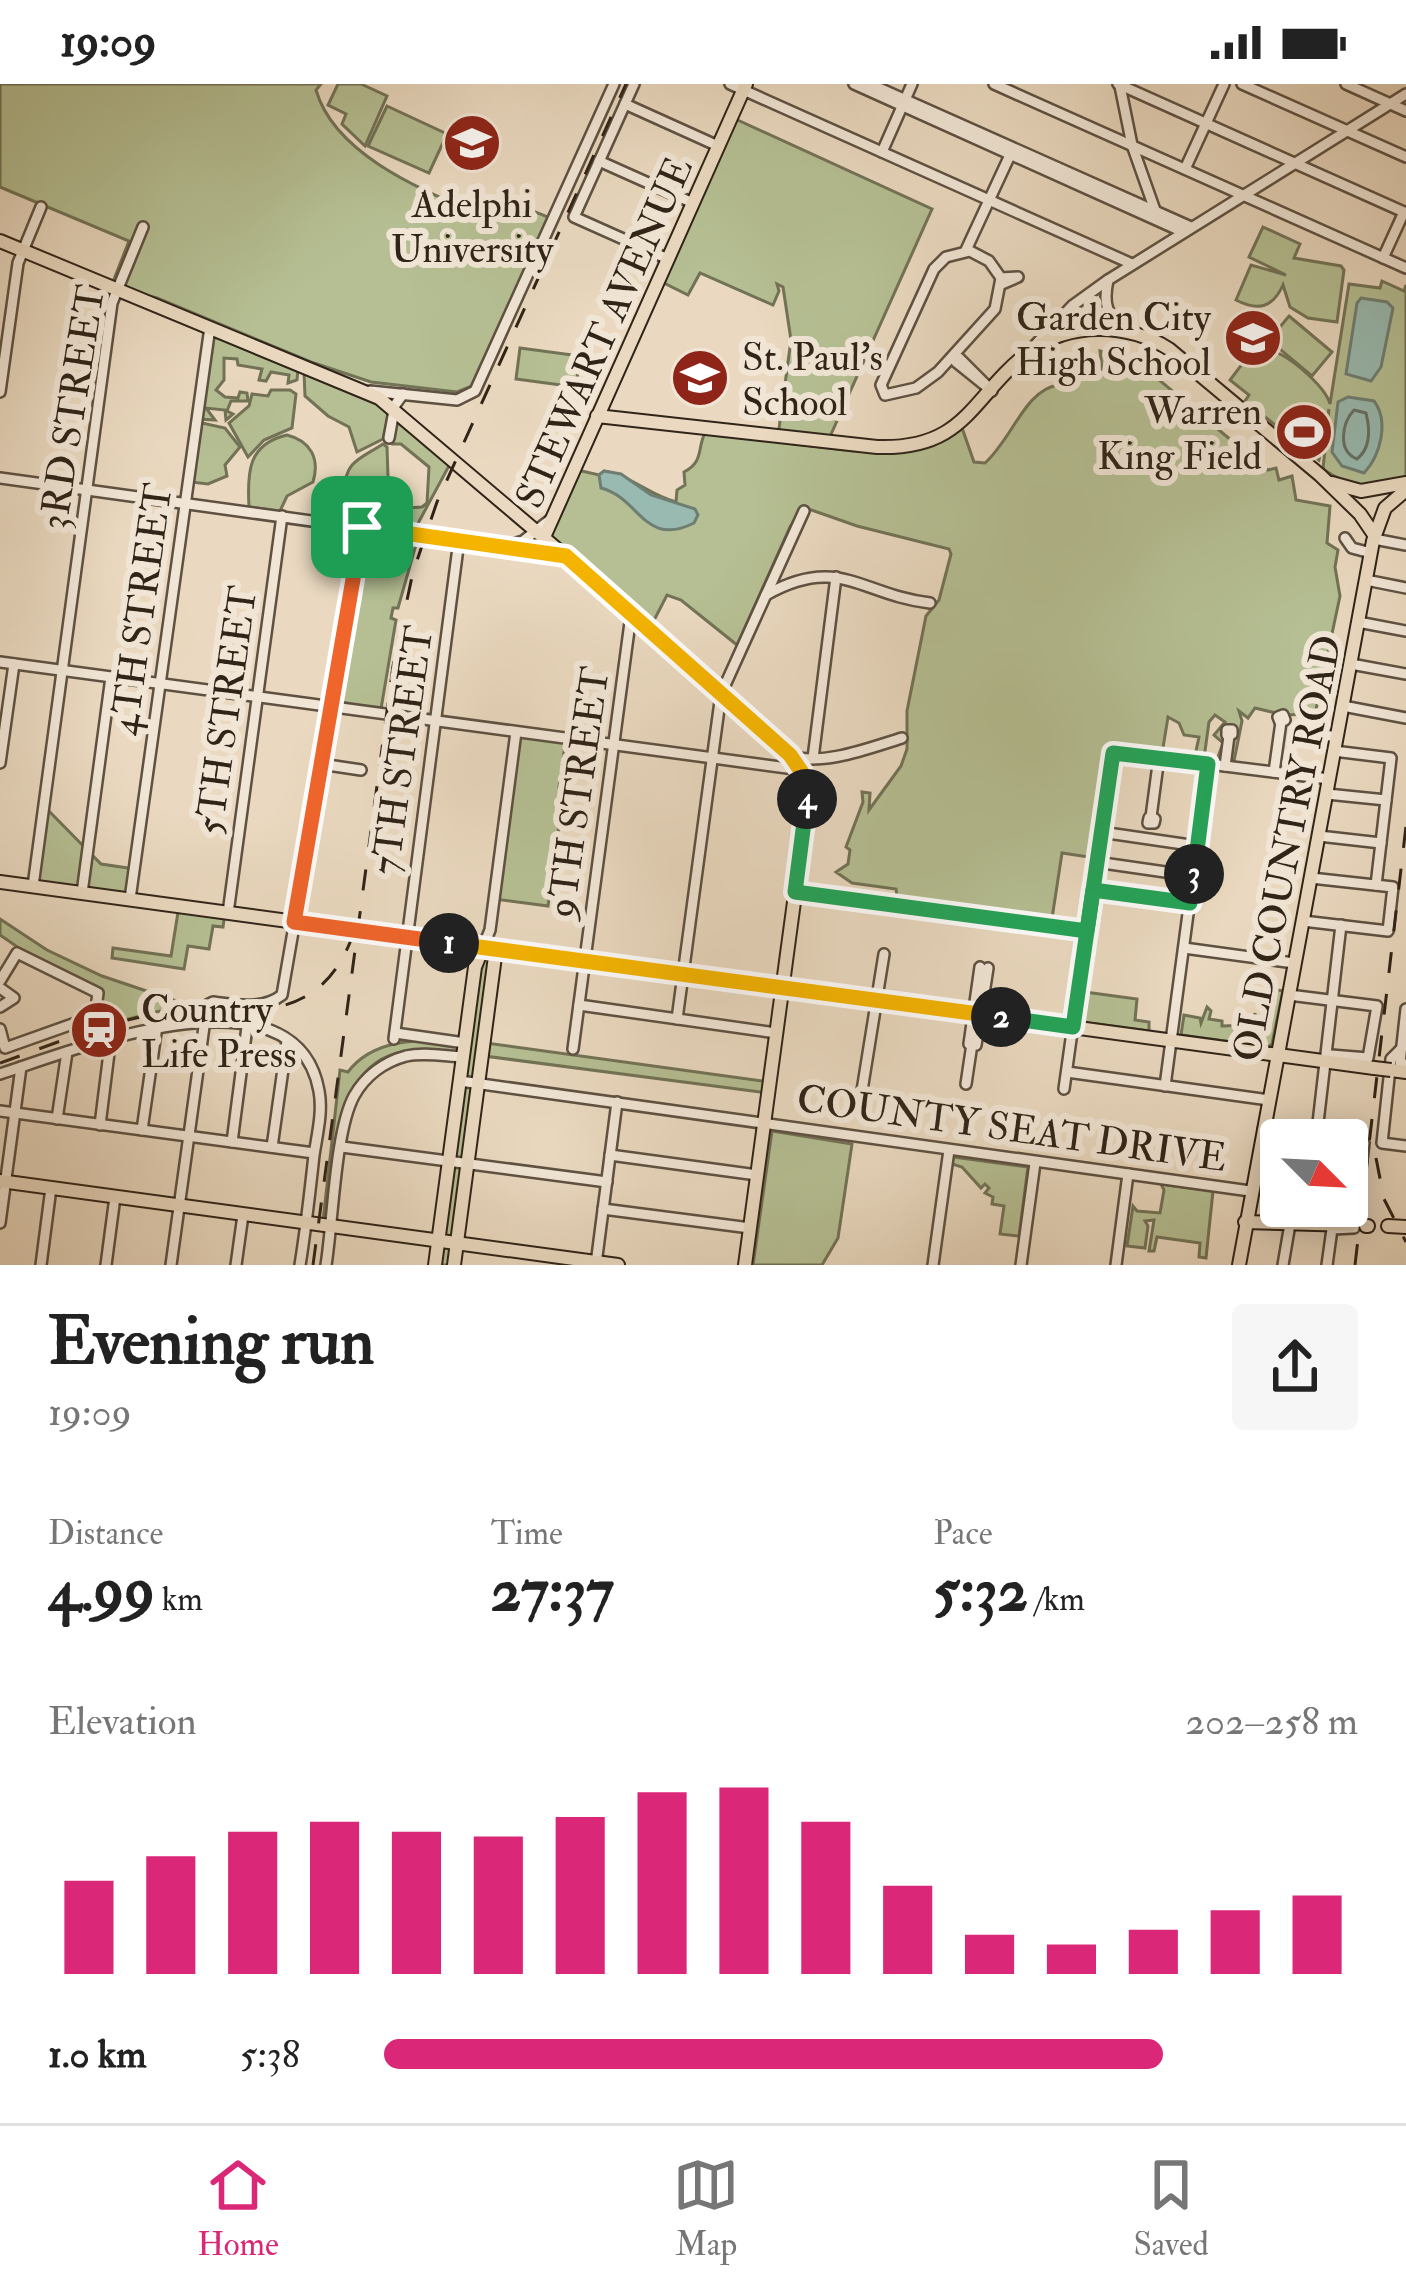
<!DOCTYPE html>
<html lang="en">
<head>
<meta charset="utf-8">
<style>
	:root { --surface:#fff; --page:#f6f6f6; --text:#222; --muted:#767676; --line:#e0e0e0; --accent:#db2777 }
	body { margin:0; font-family:"IM FELL Double Pica",serif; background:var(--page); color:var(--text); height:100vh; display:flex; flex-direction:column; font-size:45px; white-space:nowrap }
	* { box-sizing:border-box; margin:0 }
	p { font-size:39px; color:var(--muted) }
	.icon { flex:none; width:66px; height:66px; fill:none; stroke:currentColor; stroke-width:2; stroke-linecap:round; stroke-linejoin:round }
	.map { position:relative; height:1181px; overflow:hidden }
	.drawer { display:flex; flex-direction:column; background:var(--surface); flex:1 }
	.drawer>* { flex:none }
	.needle { width:78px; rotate:114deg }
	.tools { position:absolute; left:1260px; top:1035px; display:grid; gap:24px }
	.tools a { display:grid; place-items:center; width:108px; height:108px; border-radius:12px; background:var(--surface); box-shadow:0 6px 30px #0003; font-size:60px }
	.pin { position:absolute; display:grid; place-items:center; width:102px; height:102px; color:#fff; margin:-51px; border-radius:24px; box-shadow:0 6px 18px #0006 }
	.km { position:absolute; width:60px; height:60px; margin:-30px; border-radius:50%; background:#222; color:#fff; font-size:33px; line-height:60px; text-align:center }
	.round { display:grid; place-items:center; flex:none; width:126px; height:126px; border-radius:12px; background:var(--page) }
	.overview { display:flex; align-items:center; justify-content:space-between; height:204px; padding:0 48px }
	h1 { font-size:66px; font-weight:700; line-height:90px }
	.figures { display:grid; grid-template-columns:repeat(3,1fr); gap:18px; height:204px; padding:12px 48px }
	.figures div { display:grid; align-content:center }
	.figures b { font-size:60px; font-weight:700 }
	.figures small { font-size:33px; font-weight:400 }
	.figures p { font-size:33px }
	.chart { height:336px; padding:24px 48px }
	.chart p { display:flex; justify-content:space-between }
	.chart svg { width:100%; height:216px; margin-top:12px; stroke:var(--accent); stroke-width:6 }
	ul { padding:0 48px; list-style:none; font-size:39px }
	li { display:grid; grid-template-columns:192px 144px 1fr; align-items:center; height:90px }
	li i { height:30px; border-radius:15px; background:var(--accent) }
	.status { display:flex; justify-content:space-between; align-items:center; height:84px; padding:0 60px; background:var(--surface); direction:ltr }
	.status svg { height:33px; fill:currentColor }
	.tab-bar { display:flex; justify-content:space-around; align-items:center; height:168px; border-top:3px solid var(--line); background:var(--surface); font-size:33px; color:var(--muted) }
	.tab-bar a { display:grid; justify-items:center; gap:6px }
	.tab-bar .on { color:var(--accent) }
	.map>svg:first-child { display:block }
	.green { fill:#b5bf93; stroke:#727256; stroke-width:3 }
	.water { fill:#98bab0; stroke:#6e7e73; stroke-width:3 }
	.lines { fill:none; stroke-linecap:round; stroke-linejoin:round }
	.shore { stroke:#646f64; stroke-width:3 }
	.minor-casing { stroke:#5e5142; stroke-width:14 }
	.major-casing { stroke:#302418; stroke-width:16 }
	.minor { stroke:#f1e6d6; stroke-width:9 }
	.major { stroke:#ead9c0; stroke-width:12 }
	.rail { stroke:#302418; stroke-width:3; stroke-dasharray:21 21; stroke-linecap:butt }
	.major-bridge-casing { stroke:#302418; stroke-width:16; stroke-linecap:butt }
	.major-bridge { stroke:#ead9c0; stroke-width:12 }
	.split-1-casing { stroke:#fff; stroke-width:24 }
	.split-2-casing { stroke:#fff; stroke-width:24 }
	.split-3-casing { stroke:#fff; stroke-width:24 }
	.split-4-casing { stroke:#fff; stroke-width:24 }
	.split-5-casing { stroke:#fff; stroke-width:24 }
	.split-1 { stroke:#f0652b; stroke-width:15 }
	.split-2 { stroke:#f5b400; stroke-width:15 }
	.split-3 { stroke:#22a559; stroke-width:15 }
	.split-4 { stroke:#22a559; stroke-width:15 }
	.split-5 { stroke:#f5b400; stroke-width:15 }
	.labels { text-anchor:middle; stroke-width:12; stroke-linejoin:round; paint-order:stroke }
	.poi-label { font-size:39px; fill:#302418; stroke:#f1e6d6; text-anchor:end }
	.street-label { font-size:39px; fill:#302418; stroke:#f1e6d6 }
</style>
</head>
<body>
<div class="status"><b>19:09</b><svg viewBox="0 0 49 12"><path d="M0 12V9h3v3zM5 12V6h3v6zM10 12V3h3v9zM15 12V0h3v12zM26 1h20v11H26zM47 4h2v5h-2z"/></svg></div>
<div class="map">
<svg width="1406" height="1181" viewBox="0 0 1406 1181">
	<rect width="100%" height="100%" fill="#ead9c0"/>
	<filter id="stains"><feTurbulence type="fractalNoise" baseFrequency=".00167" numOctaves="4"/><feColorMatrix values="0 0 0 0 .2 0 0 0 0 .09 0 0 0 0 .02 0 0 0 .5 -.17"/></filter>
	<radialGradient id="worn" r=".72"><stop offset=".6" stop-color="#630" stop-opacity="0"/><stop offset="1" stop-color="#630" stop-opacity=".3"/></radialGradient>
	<!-- green -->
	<g class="green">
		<path d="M0,0H321L316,6C336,75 433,110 492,136L503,115L553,135L477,300L457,308L371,298L311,278L157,214L111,203L129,157L0,103Z"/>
		<path d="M338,0H361L387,12L365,62L342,40L346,30L328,21Z"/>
		<path d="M387,22L447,50L429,89L368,62Z"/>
		<path d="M731,33L932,125L828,357L778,352L791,256L783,203L777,200L779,207L773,221L700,189L688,211L658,196Z"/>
		<path d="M1263,143L1300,160L1294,174L1341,182L1344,186L1337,238L1308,234L1290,223L1283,201C1273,223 1259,228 1236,216L1251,181L1286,191L1249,173Z"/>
		<path d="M1382,197L1404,207L1406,201V396C1374,405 1352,406 1323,385L1329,325L1319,376L1245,317L1249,311L1230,296L1249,271C1260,267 1269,265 1280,270C1296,278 1326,304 1330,320L1349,200L1380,204Z"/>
		<path d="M1289,232L1332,268L1312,292L1269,256Z"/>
		<path d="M214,249L298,285L297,296L288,299L289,291L271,288L266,297L259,296L262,285L238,281L237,275L224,274V296L216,306L225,313L238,314L240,308L247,309L248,317H231L227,327L233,330L226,336L225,326L206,324L215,336L199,335Z"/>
		<path d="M520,264L580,272L576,303L516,295Z"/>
		<path d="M1100,267L1111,271L1115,284L1133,282L1151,289L1256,377L1268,386L1276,384L1279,396L1292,392L1296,416L1330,422L1327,459L1338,466L1335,483L1340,512L1315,630L1284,631L1255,624L1248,634L1239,627L1242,637L1234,677L1229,681L1217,676L1223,659L1214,651L1225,638L1215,631L1209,638L1204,674L1196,667L1199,653L1184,651L1179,639L1168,633L1162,670L1108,665L1092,779L1089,781V773L1062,769L1051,841L898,819L896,805L852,799L836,788L848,780L850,766L846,763L863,718L862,708L870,709L869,726L901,682L907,665V627L926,532L939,516L951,470L949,465L857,442L803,423L790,443L737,561L681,516L667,511L649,546L542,451L573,385L599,391L604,387C630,391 649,411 676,418L677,406L685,401L684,388C704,378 697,364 705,349L854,367L892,365L961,341L974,378L985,379C1012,355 1025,306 1058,301L1053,286L1056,282L1063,294L1069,291L1065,284L1067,277L1078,286V296L1086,287L1098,292L1102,285Z"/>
		<path d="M304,288L371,314L389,329L383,355L357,368L349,343L328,332L305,312Z"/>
		<path d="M271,306H290L296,310L292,344L264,356L248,373L229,339L249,322L252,310L268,312Z"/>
		<path d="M396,337L450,380L416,443L367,436L376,420L391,425L422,423L427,419L429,383L401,360H393Z"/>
		<path d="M202,339L225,344L240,363L225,381L227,392L208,400L191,398Z"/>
		<path d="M287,351C311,357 320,375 313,398L287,412L280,427L249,423C247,388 248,360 287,351Z"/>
		<path d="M383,360L387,363L388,393L364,423L345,406C344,377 362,374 383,360Z"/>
		<path d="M368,442L419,450L398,524H393L391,534L396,536L381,625L339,618Z"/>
		<path d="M516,648L566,655L559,703L564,705L548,822L494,815Z"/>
		<path d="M44,722L101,780L135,785L131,816L33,803Z"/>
		<path d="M179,822L225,828L223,843L213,842L209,865L188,862L184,885L112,874L113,864L171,872Z"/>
		<path d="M0,835L47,866L102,892L203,926L160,927L97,943L100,907L29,871L0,851Z"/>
		<path d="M491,866L486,959L770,998L768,1009L484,972L454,1181H435L463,970C413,962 373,962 350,1012L327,1137H323L340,986L348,988C375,952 425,956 465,956L477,874Z"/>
		<path d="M1278,906L1283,907L1282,911L1272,960L1268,963L1181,951L1184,931L1200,934L1201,939L1207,923L1211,927L1209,935L1222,937V942L1253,941L1255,929V941L1265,943L1267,930H1272L1267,928L1270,912L1260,908L1276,910Z"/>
		<path d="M1085,908L1137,915L1135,936L1149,938V947L1081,938Z"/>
		<path d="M772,1047L852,1060L838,1154L822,1181H753Z"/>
		<path d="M953,1073L1028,1083L1019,1152L1000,1150L1004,1122L992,1120L993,1113L985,1109L989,1104L985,1100L981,1104L962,1083L952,1080Z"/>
		<path d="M1161,1100L1213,1107L1206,1174L1199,1173L1200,1159L1157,1153L1154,1167H1149L1154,1136L1145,1137L1148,1142L1145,1164L1127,1162L1133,1122L1137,1127L1160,1129L1164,1106Z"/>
	</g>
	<!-- water -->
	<g class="water">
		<path d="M1361,214L1387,218L1393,224L1381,283L1371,297L1346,290L1357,219Z"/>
		<path d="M1348,313L1374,317C1389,337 1381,371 1364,389L1342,382L1332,368L1338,318Z"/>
		<path d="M604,387L621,390L651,411L695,425L698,431L694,439C644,464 640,414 601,404L599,391Z"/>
	</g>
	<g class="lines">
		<!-- shore -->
		<path class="shore" d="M1354,326L1366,329C1370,345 1371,364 1357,375C1337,367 1342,339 1354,326Z"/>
		<defs>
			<g id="minor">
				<path d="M634,0L574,133L668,175"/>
				<path d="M730,0L1132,180"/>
				<path d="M854,0L1183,148"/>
				<path d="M870,0L1191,143"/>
				<path d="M994,0L1406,184"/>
				<path d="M1118,0L1406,129"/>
				<path d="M1242,0L1406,73"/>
				<path d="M1346,0L1406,27"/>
				<path d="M1120,2L1132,61L1156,129"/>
				<path d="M625,20L718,62"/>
				<path d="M882,68L912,0"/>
				<path d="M599,77L693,119"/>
				<path d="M1185,85L1224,0"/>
				<path d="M966,166L1011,69"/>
				<path d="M970,167L989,177L1001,194L995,225L938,288L916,304L885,311L881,301L934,185L946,173Z"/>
				<path d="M1383,174L1404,128"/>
				<path d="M1001,194L1018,193L1002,200"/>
				<path d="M1108,196C1103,220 1106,233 1128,245"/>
				<path d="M1034,262L1072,222L1108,196L1406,10"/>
				<path d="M953,272L959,274L992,307L956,278Z"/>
				<path d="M370,307L457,316L475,307L614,0"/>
				<path d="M0,308L18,179L41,123"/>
				<path d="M389,354L395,321L403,310"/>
				<path d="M0,394L565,472"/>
				<path d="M1345,454L1352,464L1371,469"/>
				<path d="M1374,455L1406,461"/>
				<path d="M510,461L523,457L551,435"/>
				<path d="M1366,496L1406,504"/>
				<path d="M766,511C839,470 861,511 930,519"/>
				<path d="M1358,538L1406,547"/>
				<path d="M0,578L802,686"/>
				<path d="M1351,580L1406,590"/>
				<path d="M1343,622L1406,634"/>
				<path d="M1283,631L1285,636L1280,638L1278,633Z"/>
				<path d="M1227,646H1232V650L1227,651Z"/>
				<path d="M1317,650L1337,653"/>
				<path d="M1334,667L1391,674L1376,801"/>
				<path d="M790,672C824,682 869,664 902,654"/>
				<path d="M813,674L836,493"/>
				<path d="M0,679L14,580"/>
				<path d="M321,680L361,686"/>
				<path d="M1225,682L1229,652"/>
				<path d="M1274,688L1281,638"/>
				<path d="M1327,710L1386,716"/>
				<path d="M1151,733L1159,673"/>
				<path d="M1149,734L1155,735L1154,739H1148Z"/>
				<path d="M1101,748L1197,762"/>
				<path d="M1319,752L1381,759"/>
				<path d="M1096,778L1193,792"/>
				<path d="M33,802L112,219L143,143"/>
				<path d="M1092,806L1190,819"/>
				<path d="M795,808L1087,847"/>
				<path d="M82,809L111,593"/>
				<path d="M130,815L210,243"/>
				<path d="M228,829L282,432"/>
				<path d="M1303,837L1388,847L1393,803L1311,794"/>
				<path d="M483,863L490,846L516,648"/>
				<path d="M1184,864L1294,879"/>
				<path d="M0,897L17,869L98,909L95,932L5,964L0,945"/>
				<path d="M0,904L14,914L0,923"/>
				<path d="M1289,911L1377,922L1368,974L1331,971"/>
				<path d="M579,921L776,949"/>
				<path d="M1406,925L1400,979L1406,980"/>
				<path d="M677,935L721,610L804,427"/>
				<path d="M395,949L465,959"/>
				<path d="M394,955L459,456"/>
				<path d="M969,960L980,883"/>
				<path d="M976,961L988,884"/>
				<path d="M573,965L631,531"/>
				<path d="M1400,966L1391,975L1382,1059L1406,1062"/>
				<path d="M1067,988L1269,1016"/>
				<path d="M0,990C74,966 296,877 319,1007C323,1028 317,1051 314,1071C310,1108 306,1144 300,1181"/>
				<path d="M460,997L1250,1107"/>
				<path d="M966,1000L972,960"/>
				<path d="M1165,1002L1208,680"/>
				<path d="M1064,1005L1111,671L1121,669L1329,695"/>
				<path d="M860,1019L884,870"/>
				<path d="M0,1027L314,1069"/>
				<path d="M57,1035L67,968"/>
				<path d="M100,1041L111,953"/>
				<path d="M142,1046L157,942"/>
				<path d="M1263,1046L1364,1059L1354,1144L1332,1145L1327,1181"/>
				<path d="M1316,1056L1341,841"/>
				<path d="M232,1058L247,943"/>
				<path d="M272,1063L287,957"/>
				<path d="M342,1063L607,1098"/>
				<path d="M610,1071L757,1091"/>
				<path d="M603,1125L750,1144"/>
				<path d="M0,1139L21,983"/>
				<path d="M596,1180L617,1018"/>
				<path d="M41,1181L51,1104"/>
				<path d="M106,1181L115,1113"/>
				<path d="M171,1181L207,921L213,918C236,921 263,926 282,911L366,428"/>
				<path d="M236,1181L243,1131"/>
				<path d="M326,1181C333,1138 335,1047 354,1012C365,992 384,978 406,972C424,968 444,972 463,973"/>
				<path d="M933,1181L949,1066"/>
				<path d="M1021,1181L1035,1079"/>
				<path d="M1116,1181L1128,1090"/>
				<path d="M1283,1181L1290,1140"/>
			</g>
			<g id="major">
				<path d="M0,157L379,314L557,465L799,682L806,699V729L745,1181"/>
				<path d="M597,332L877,363C967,366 971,312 1029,268C1070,237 1127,239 1169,265L1320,391L1360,430L1375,452"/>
				<path d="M1332,399L1361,407L1406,399"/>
				<path d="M544,453L746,0"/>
				<path d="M0,798L1374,984"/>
				<path d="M1391,986L1406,988"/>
				<path d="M0,1097L618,1181"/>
				<path d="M1245,1138L1352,1141"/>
				<path d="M1366,1142H1368"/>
				<path d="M1388,1142L1406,1143"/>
				<path d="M435,1181L475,883L483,863"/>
				<path d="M454,1181L496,865"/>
				<path d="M1239,1181L1373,457L1385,424L1406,406"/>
			</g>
		</defs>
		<!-- minor casing -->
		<use href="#minor" class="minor-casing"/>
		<!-- major casing -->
		<use href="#major" class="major-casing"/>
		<!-- minor -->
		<use href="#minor" class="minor"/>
		<!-- major -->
		<use href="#major" class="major"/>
		<!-- rail -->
		<g class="rail">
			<path d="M0,979C46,963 93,943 141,933C222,917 311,956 351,856"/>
			<path d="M1376,1074L1384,1115L1406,1158"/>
			<path d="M313,1181L393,582L413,488L437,418L626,0"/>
			<path d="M1355,1181L1406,742"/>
		</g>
		<defs>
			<path id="major-bridge" d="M1374,984L1391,986"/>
		</defs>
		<!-- major-bridge casing -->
		<use href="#major-bridge" class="major-bridge-casing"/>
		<!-- major-bridge -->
		<use href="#major-bridge" class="major-bridge"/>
	</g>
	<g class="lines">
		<defs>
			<path id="split-1" d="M362,443L294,838L449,859"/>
			<path id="split-2" d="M449,859L1001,933"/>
			<path id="split-3" d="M1001,933L1073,943L1113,669L1208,680L1194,790"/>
			<path id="split-4" d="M807,715L795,808L1087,847L1093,806L1190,819L1194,790"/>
			<path id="split-5" d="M362,443L566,472L790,671L803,690L807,715"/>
		</defs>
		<!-- split-1 casing -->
		<use href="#split-1" class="split-1-casing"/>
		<!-- split-2 casing -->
		<use href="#split-2" class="split-2-casing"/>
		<!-- split-3 casing -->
		<use href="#split-3" class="split-3-casing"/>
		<!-- split-4 casing -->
		<use href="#split-4" class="split-4-casing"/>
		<!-- split-5 casing -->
		<use href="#split-5" class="split-5-casing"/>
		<!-- split-1 -->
		<use href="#split-1" class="split-1"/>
		<!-- split-2 -->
		<use href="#split-2" class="split-2"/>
		<!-- split-3 -->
		<use href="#split-3" class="split-3"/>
		<!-- split-4 -->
		<use href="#split-4" class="split-4"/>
		<!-- split-5 -->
		<use href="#split-5" class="split-5"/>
	</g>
	<!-- icons -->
	<defs>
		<symbol id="university-disc" viewBox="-11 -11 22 22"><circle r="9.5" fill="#8f2418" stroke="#f1e6d6"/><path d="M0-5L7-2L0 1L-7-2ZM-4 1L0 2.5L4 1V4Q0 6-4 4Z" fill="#fff"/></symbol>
		<symbol id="school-disc" viewBox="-11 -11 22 22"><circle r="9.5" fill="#8f2418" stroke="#f1e6d6"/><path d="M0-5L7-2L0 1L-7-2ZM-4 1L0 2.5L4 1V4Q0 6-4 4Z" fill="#fff"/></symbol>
		<symbol id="stadium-disc" viewBox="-11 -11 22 22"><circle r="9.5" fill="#8f2418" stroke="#f1e6d6"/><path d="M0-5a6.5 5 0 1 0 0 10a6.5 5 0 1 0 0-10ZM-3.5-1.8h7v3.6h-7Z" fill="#fff"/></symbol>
		<symbol id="station-disc" viewBox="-11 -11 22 22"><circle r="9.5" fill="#8f2418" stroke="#f1e6d6"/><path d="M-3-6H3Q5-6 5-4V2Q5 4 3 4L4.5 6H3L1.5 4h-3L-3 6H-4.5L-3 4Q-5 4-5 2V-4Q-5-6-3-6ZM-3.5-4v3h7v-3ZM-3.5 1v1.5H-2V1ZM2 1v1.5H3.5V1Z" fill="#fff"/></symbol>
	</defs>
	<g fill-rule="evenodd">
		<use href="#university-disc" x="439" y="26" width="66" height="66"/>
		<use href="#school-disc" x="1220" y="221" width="66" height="66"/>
		<use href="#school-disc" x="667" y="261" width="66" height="66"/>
		<use href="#stadium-disc" x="1271" y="315" width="66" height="66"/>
		<use href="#station-disc" x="66" y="913" width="66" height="66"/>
	</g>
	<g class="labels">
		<!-- poi labels -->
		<g class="poi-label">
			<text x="472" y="133" text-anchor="middle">Adelphi<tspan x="472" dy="45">University</tspan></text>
			<text x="1211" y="246">Garden City<tspan x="1211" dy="45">High School</tspan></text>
			<text x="742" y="286" text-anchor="start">St. Paul's<tspan x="742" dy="45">School</tspan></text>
			<text x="1262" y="340">Warren<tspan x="1262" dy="45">King Field</tspan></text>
			<text x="141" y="938" text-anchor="start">Country<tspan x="141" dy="45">Life Press</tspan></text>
		</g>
		<!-- street labels -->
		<g class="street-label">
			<text transform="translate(603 248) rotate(-66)" y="14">STEWART AVENUE</text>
			<text transform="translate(71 323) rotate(-81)" y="14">3RD STREET</text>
			<text transform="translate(140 525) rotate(-82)" y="14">4TH STREET</text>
			<text transform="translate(225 626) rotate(-82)" y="14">5TH STREET</text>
			<text transform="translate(401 666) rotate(-82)" y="14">7TH STREET</text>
			<text transform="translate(577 708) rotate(-82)" y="14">9TH STREET</text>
			<text transform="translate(1286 764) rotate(-79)" y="14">OLD COUNTRY ROAD</text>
			<text transform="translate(1012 1043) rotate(8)" y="14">COUNTY SEAT DRIVE</text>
		</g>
	</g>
	<rect width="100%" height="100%" filter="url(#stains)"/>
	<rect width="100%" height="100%" fill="url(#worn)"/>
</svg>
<div class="tools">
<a><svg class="needle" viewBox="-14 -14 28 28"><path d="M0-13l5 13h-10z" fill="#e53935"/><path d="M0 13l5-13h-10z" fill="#767676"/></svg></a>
</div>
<div class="pin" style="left:362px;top:443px;background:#1e9e55"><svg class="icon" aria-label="arrive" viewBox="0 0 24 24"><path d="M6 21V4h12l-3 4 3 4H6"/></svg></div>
<b class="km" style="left:449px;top:859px">1</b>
<b class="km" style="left:1001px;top:933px">2</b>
<b class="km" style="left:1194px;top:790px">3</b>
<b class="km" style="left:807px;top:715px">4</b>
</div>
<section class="drawer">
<div class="overview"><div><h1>Evening run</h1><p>19:09</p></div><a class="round"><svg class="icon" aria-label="share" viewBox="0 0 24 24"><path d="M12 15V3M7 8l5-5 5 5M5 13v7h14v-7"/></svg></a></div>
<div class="figures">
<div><p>Distance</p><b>4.99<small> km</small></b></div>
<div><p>Time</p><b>27:37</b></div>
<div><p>Pace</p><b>5:32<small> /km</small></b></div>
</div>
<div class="chart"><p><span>Elevation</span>202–258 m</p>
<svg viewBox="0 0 160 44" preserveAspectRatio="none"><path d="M5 44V25M15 44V20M25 44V15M35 44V13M45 44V15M55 44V16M65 44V12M75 44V7M85 44V6M95 44V13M105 44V26M115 44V36M125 44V38M135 44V35M145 44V31M155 44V28"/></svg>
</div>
<ul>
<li><b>1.0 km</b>5:38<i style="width:80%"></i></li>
</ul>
</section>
<nav class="tab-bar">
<a class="on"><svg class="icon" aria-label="home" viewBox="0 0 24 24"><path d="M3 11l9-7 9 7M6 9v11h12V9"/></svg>Home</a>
<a><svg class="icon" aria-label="map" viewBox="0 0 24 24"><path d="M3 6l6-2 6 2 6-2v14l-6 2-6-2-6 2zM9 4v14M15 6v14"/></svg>Map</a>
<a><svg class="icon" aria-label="saved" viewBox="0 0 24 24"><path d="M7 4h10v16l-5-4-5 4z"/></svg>Saved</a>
</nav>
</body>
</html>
